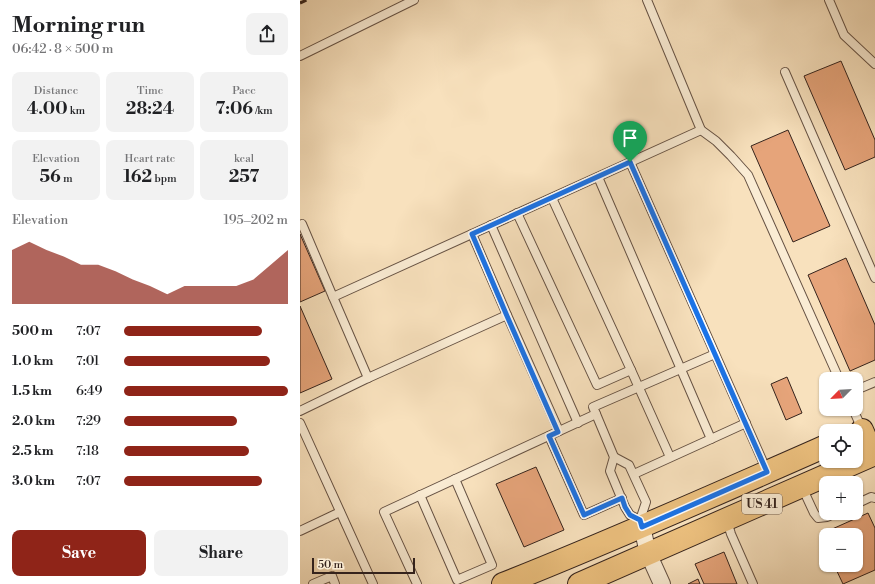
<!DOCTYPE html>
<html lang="en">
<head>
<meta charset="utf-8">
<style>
	:root { --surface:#fff; --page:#f2f2f2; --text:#202124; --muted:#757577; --accent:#8f2418 }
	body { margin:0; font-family:"Libre Bodoni",serif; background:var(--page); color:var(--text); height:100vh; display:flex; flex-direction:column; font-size:15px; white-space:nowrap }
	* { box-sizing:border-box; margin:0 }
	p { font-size:13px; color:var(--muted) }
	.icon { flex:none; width:22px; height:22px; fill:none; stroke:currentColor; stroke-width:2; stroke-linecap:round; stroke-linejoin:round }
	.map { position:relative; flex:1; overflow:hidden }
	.side { display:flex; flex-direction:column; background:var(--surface); width:300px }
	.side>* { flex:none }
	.needle { width:26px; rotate:246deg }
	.tools { position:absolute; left:519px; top:372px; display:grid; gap:8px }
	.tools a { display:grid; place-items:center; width:44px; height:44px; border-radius:8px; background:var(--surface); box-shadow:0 1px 3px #0004; font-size:20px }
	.scale { position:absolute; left:12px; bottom:10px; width:103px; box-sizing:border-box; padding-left:4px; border:2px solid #35231c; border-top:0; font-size:11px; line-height:14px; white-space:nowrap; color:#35231c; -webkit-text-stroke:3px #faecd4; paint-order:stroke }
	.pin { position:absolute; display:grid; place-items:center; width:34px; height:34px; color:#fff; margin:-41px -17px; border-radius:50% 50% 50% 0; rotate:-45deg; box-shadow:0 0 4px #0007 }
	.pin .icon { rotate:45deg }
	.round { display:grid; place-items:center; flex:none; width:42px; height:42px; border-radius:8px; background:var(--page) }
	.head { display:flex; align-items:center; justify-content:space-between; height:68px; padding:0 12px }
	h1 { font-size:22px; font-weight:800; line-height:30px }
	.figures { display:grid; grid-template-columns:repeat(3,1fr); gap:6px; height:68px; padding:4px 12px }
	.figures div { display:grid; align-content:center; border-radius:8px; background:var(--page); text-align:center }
	.figures b { font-size:17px; font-weight:800 }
	.figures small { font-size:11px; font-weight:400 }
	.figures p { font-size:11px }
	.chart { height:112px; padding:8px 12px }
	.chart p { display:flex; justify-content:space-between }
	.chart svg { width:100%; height:72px; margin-top:4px; fill:var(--accent); opacity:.7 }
	.primary-button { display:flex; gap:8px; margin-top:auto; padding:8px 12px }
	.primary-button a { flex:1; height:46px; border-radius:8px; background:var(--accent); color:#fff; font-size:16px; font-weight:800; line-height:46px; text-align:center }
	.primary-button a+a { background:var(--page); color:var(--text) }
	ul { padding:0 12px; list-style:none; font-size:13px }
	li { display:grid; grid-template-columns:64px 48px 1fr; align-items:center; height:30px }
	li i { height:10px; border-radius:5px; background:var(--accent) }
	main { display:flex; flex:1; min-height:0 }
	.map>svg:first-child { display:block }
	.building { fill:#e6a47a; stroke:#35231c }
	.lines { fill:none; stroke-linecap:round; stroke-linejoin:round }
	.lane-casing { stroke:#665244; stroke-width:10 }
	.street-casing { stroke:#665244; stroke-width:18 }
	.primary-casing { stroke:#35231c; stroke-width:24 }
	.lane { stroke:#faecd4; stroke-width:8 }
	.street { stroke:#faecd4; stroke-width:16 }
	.primary { stroke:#ecc07e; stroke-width:22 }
	.rail { stroke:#35231c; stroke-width:3; stroke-dasharray:7 7; stroke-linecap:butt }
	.route-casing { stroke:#fff; stroke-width:8 }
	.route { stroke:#1a73e8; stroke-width:5 }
	.labels { text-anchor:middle; stroke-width:3; stroke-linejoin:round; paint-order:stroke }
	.shield { fill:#faecd4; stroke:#705f53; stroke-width:1 }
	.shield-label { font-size:12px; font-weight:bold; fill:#35231c }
</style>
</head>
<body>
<main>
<section class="side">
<div class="head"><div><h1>Morning run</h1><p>06:42 · 8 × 500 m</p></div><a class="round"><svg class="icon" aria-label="share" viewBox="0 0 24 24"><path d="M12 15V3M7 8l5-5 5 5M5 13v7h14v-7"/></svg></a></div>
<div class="figures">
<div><p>Distance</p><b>4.00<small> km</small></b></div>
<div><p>Time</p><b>28:24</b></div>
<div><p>Pace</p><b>7:06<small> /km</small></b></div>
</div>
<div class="figures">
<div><p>Elevation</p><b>56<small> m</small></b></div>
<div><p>Heart rate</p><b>162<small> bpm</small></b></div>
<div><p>kcal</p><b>257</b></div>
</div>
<div class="chart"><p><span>Elevation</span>195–202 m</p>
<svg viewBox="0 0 160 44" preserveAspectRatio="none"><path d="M0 44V11L10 6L20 11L30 15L40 20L50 20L60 24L70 29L80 33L90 38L100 33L110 33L120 33L130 33L140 29L150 20L160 11V44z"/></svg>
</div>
<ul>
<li><b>500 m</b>7:07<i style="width:84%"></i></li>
<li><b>1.0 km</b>7:01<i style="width:89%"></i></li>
<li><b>1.5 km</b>6:49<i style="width:100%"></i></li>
<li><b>2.0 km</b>7:29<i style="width:69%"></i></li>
<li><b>2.5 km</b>7:18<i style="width:76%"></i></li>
<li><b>3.0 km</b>7:07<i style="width:84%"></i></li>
</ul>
<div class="primary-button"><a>Save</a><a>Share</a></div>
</section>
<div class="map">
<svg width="575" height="584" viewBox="0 0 575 584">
	<rect width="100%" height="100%" fill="#f8e1bd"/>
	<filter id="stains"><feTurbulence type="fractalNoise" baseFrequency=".005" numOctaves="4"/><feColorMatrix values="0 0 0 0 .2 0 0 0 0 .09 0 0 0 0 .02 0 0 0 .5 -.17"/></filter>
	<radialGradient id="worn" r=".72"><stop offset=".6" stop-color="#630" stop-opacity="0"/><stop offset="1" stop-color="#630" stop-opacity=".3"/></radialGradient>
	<!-- building -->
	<g class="building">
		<path d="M541,61L575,140V157L545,170L504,76Z"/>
		<path d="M488,130L530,226L493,242L451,146Z"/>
		<path d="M0,234L25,291L0,302Z"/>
		<path d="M546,258L575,325V360L550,371L508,275Z"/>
		<path d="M0,306L32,379L0,393Z"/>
		<path d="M487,377L502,413L486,420L471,384Z"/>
		<path d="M236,467L264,530L224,547L196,484Z"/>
		<path d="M568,513L575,528V570L543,584L534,565H556V535H526V546L521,534Z"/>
		<path d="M424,552L437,584H404L395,564Z"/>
		<path d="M398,579L400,584H388Z"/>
	</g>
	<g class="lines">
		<defs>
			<g id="lane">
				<path d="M529,0L544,35L575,64"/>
				<path d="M0,56L114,0"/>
				<path d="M485,72L575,278"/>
				<path d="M401,130L416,141L431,156L448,175L539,379"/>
				<path d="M330,162L467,471"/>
				<path d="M298,177L411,439L446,423"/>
				<path d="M217,213L297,385L331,370L252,198"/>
				<path d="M0,225L2,224L33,297"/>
				<path d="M191,225L278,423"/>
				<path d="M172,234L207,315L259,431"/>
				<path d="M331,370L370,457"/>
				<path d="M68,378L207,315"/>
				<path d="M556,390L575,382"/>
				<path d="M553,409L562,429"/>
				<path d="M0,411L68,378L33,297L401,130L347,0"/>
				<path d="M296,414L293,407L415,354"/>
				<path d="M0,423L73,584"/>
				<path d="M249,436L284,515L322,498"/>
				<path d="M314,457L329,465L346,502L340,520L341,524"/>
				<path d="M334,474L411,439"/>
				<path d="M502,487L514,513L518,518L527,517L536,513"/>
				<path d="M120,495L157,580L192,565L155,479"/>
				<path d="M556,504L571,497L575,498"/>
				<path d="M427,521L431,534L453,584"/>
				<path d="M0,531L40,512"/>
				<path d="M13,584L32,576L35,584"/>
				<path d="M117,584L84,512L296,414L314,457L310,471L325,507L330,515L340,520"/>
			</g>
			<path id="street" d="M342,527L348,553L362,584"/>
			<g id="primary">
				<path d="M562,430L573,455"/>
				<path d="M203,584C312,541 419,493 526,446"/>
				<path d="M279,584L575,454"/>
			</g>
		</defs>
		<!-- lane casing -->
		<use href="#lane" class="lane-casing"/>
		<!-- street casing -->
		<use href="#street" class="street-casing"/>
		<!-- primary casing -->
		<use href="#primary" class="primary-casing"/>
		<!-- lane -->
		<use href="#lane" class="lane"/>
		<!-- street -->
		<use href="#street" class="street"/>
		<!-- primary -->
		<use href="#primary" class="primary"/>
		<!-- rail -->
		<path class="rail" d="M0,3L7,0"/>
	</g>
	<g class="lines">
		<defs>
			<path id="route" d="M330,162L467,472L342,527L340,520L330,515L325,507L322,498L284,515L249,436L258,432L207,316L172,234Z"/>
		</defs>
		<!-- route casing -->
		<use href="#route" class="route-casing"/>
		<!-- route -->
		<use href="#route" class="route"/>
	</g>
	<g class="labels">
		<!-- shield labels -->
		<rect class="shield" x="442" y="494" width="40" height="20" rx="3"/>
		<g class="shield-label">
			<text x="462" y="508">US 41</text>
		</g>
	</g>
	<rect width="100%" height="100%" filter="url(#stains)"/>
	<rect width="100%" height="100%" fill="url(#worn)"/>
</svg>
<div class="tools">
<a><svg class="needle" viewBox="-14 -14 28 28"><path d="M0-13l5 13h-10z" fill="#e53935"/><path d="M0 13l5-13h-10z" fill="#757577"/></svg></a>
<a><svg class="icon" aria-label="locate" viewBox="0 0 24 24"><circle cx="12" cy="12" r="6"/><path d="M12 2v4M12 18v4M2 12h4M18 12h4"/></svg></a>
<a>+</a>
<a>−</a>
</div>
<div class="scale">50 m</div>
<div class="pin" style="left:330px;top:162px;background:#1e9e55"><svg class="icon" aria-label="arrive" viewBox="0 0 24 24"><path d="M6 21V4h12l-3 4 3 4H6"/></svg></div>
</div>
</main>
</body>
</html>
